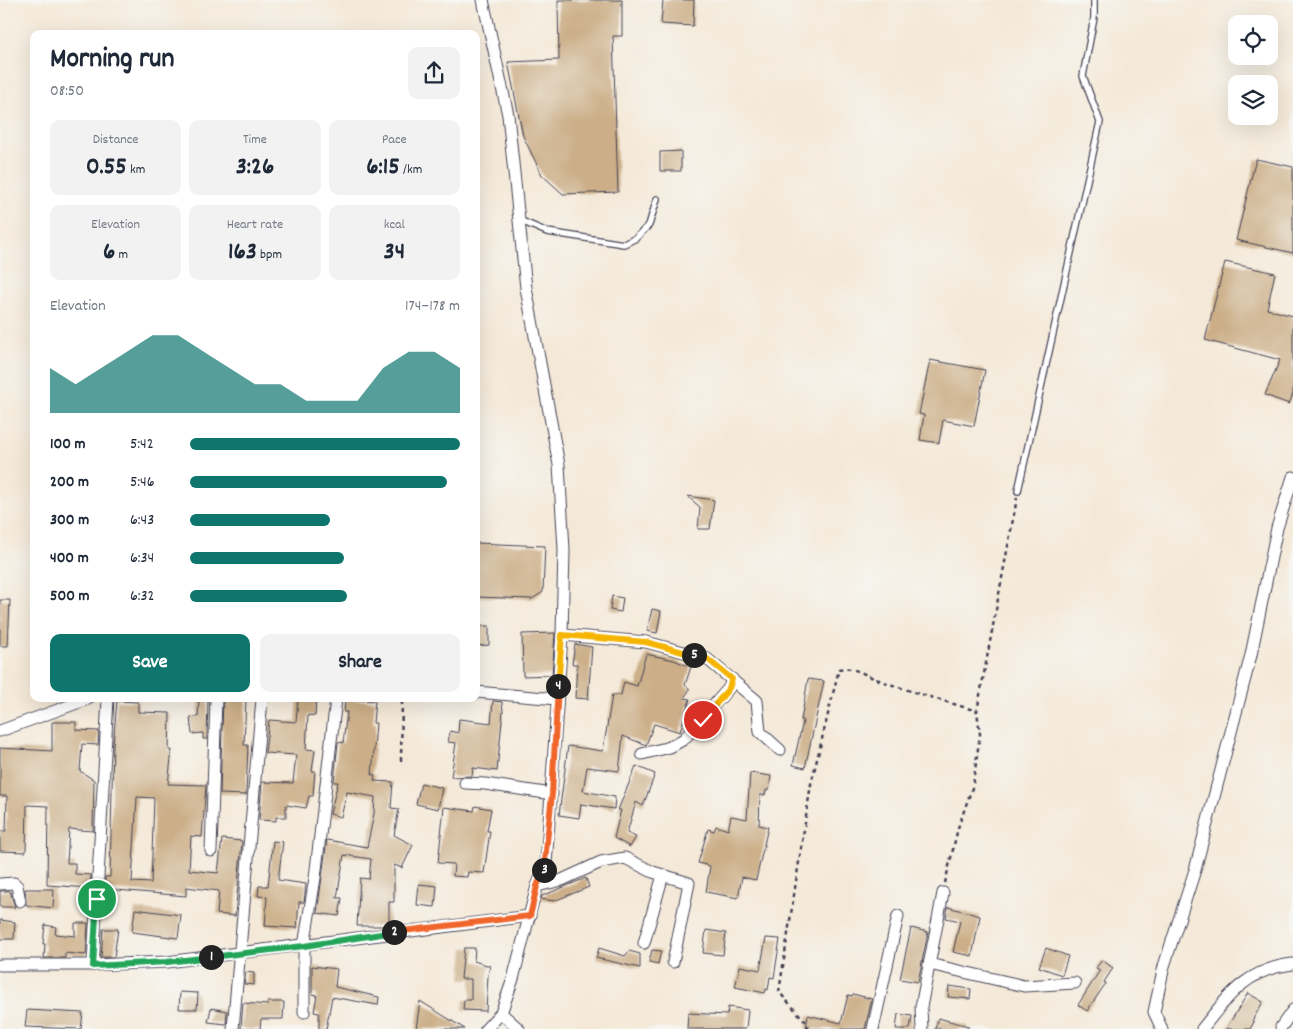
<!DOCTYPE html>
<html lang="en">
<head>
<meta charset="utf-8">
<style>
	:root { --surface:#fff; --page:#f2f2f3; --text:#1f2937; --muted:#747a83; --accent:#0f766e }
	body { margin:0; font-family:Dekko,sans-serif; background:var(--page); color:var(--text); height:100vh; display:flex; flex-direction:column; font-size:19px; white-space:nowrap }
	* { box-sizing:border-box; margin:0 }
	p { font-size:16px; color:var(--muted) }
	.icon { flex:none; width:28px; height:28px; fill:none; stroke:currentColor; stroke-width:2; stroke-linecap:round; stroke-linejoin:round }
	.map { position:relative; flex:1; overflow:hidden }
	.sheet { position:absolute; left:30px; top:30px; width:450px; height:672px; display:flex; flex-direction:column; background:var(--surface); border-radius:10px; box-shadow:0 5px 20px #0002 }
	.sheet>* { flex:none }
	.fabs { position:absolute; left:1228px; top:15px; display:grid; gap:10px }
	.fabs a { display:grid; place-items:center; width:50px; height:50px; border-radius:10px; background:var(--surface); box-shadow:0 5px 20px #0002; font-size:25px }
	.pin { position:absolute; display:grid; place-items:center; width:42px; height:42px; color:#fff; margin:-21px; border:2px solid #fff; border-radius:50%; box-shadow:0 1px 5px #0007 }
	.km { position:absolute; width:25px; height:25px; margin:-12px; border-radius:50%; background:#222; color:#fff; font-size:14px; line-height:25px; text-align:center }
	.round { display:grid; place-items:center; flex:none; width:52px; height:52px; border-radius:10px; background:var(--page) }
	.summary { display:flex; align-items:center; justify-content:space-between; height:85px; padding:0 20px }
	h1 { font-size:28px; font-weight:700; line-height:38px }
	.figures { display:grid; grid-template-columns:repeat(3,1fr); gap:8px; height:85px; padding:5px 20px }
	.figures div { display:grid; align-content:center; border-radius:10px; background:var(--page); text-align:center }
	.figures b { font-size:25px; font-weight:700 }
	.figures small { font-size:14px; font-weight:400 }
	.figures p { font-size:14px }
	.chart { height:140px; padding:10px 20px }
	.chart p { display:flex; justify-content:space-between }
	.chart svg { width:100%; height:90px; margin-top:5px; fill:var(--accent); opacity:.7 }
	.primary-button { display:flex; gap:10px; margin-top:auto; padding:10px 20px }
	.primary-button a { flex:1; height:58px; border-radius:10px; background:var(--accent); color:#fff; font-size:20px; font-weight:700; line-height:58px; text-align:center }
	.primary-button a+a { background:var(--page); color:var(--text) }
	ul { padding:0 20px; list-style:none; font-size:16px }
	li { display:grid; grid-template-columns:80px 60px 1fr; align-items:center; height:38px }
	li i { height:12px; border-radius:6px; background:var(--accent) }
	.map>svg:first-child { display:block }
	.building { fill:#ccaf88; fill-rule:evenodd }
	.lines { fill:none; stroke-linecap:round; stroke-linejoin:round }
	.lane-casing { stroke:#424053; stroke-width:8 }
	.street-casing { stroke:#424053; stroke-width:13 }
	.path { stroke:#424053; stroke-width:2.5; stroke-dasharray:4 4; stroke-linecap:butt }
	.lane { stroke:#fff; stroke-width:5.5 }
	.street { stroke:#fff; stroke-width:11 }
	.split-1-casing { stroke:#fff; stroke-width:10 }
	.split-2-casing { stroke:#fff; stroke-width:10 }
	.split-3-casing { stroke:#fff; stroke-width:10 }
	.split-4-casing { stroke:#fff; stroke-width:10 }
	.split-5-casing { stroke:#fff; stroke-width:10 }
	.split-6-casing { stroke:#fff; stroke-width:10 }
	.split-1 { stroke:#22a559; stroke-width:6 }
	.split-2 { stroke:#22a559; stroke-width:6 }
	.split-3 { stroke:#f0652b; stroke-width:6 }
	.split-4 { stroke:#f0652b; stroke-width:6 }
	.split-5 { stroke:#f5b400; stroke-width:6 }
	.split-6 { stroke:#f5b400; stroke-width:6 }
</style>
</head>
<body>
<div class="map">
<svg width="1293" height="1029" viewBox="0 0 1293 1029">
	<rect width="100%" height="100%" fill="#f6f6f2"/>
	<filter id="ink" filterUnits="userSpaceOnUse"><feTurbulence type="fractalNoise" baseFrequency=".02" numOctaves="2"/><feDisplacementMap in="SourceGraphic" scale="10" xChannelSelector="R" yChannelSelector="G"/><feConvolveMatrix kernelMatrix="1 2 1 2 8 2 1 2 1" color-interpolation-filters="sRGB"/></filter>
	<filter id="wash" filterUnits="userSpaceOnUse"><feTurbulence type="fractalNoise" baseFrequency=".0096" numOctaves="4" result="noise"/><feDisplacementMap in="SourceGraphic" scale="20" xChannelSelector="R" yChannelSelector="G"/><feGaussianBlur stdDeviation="1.12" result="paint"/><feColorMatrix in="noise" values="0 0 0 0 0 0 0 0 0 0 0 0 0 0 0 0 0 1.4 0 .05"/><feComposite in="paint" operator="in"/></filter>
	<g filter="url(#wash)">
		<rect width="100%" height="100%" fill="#f4e9d8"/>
		<g id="blocks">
			<!-- building -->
			<g class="building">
				<path d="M558,0H622V36H613L618,192L563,194L542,175L523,136L508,62L559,60Z"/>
				<path d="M663,0H694L693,26L661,24Z"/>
				<path d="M681,151V171H660V152Z"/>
				<path d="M1256,159L1293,167V253L1236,240Z"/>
				<path d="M1225,262L1275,273L1267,309L1293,316V394L1289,404L1265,395L1280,360L1205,340Z"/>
				<path d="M930,360L985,370L974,426L943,420L939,443L920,440L924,415L919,414Z"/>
				<path d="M687,496L714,500L710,529H698L700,507Z"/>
				<path d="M476,543L545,546L543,592L532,599L476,597Z"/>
				<path d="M612,596L623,598L621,612L610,610Z"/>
				<path d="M0,600H10L8,646H0Z"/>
				<path d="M652,609L661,611L657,633L647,631Z"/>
				<path d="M476,626H489V645L476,646Z"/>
				<path d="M555,633L552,675L523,676L522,634Z"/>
				<path d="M575,644L592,647L588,699L575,698L577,664H572Z"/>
				<path d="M646,654L674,660L691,667L685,685L690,689L684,698L690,699L680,732L654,724L646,745L623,736L619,771L587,767L583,791L615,797L614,809L581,804L579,818L559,815L568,746L603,751L612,695H621L624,682L637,686Z"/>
				<path d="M808,679L824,681L805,768L793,765L803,721L801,720Z"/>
				<path d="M199,699H208L207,739H203V733L192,734L190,718L198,717Z"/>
				<path d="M223,699H246L244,745H248L246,795L220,794Z"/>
				<path d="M298,699H316L315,716L308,715L306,749L315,750L312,771H315L313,796H309L306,808L286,805V817H276V821L259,820L262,782L293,783L296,755L265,753L269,720L296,722Z"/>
				<path d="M345,699L375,701L373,723H376L372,775H375L374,781L393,782L391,808L399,809L394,835L413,845L402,868L394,865V902H389V926H357L360,878L369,879L371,859L344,855L337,898H342L339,916L317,913L327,840L367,847L374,814L375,797L347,792L341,817L330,814L338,782H334L338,742L343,743L347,712H344Z"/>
				<path d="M117,701L138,702V712L170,713L169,750H172L168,784L206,785L202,837L191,836L189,870L218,873L222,839L242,841L235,916L217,914L219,891L186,887V896L105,889V877H110L113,745ZM137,797L154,798L151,883L132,882Z"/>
				<path d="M493,701L502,702L503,711L497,771L473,768L472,776L451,777L456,743L448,742L450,731L458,733L459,719L491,723Z"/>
				<path d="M52,722H76V730L99,731L98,745L82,744L80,771L94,780L93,831L69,829L67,863H75V874L91,875L90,888L47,885L48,806L27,805L26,852L0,851V831H6L7,796H0V748L52,751Z"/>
				<path d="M636,766L655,774L643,806L636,802L627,833L636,837L630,847L614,838L621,810H618Z"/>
				<path d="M750,773L771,776L769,790H766L765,795H760L759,825L768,827L756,880L742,877L738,898L706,892L710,866L698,863L708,829L714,831L716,826L728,830L731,816L747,819Z"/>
				<path d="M421,783L442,788L438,809L416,804Z"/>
				<path d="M475,806L491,809L487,831H490L484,873L468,872L467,877L453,876L454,864L438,863L444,807L474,811Z"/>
				<path d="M273,841L283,842L278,880L306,884L304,902H299L297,928L265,926L267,897L258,896L259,886H268Z"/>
				<path d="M586,878L589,887L554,901L541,899L542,896Z"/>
				<path d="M419,884L437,886L435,907L417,905Z"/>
				<path d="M25,889H54L53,908L26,905Z"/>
				<path d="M0,891H10L15,907H0Z"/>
				<path d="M948,907L980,916L972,956L953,952L960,921L946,918Z"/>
				<path d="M135,909L181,915L178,938L132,932Z"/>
				<path d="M0,920L15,922L14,939H0Z"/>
				<path d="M75,923H88L86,955L65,953V958H44L45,944H43L45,925L56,927L55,934L75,936Z"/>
				<path d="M911,928L928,932L918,982L900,979Z"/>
				<path d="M103,929H118L114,957H101Z"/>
				<path d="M706,930L726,933L723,955L703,953Z"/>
				<path d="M766,938L780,939L774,978L770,977L768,990L766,989L765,993L735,987L740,966L760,970Z"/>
				<path d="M464,948H475L474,961L490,966L488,975L486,1011L463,1010L464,1000H471V979H461Z"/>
				<path d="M599,948L625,956L629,951L640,954V968L596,958Z"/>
				<path d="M1046,948L1068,956L1062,975L1039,967Z"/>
				<path d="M652,950L661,951L658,964L649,962Z"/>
				<path d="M1102,960L1113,968L1104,982L1106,983L1087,1011L1078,1005L1100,970L1096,968Z"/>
				<path d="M312,966L337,969L335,987L379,997L378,1005L332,997L326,1029H319V1013L314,1012L317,995L312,994Z"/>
				<path d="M246,972L254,973V985L244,984Z"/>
				<path d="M949,986L971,989L970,999L948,997Z"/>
				<path d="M180,992L198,993L197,1009H179Z"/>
				<path d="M1248,993L1263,1002L1252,1021L1254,1022L1250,1029H1226Z"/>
				<path d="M853,994L872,999L865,1029H806L808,1015L841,1023L848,995L852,996Z"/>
				<path d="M420,1001L465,1029H416Z"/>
				<path d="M268,1002H284L283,1019H261L260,1029H241L243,1003L268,1005Z"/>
				<path d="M728,1007L748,1010L746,1029H687L688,1013L727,1015Z"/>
				<path d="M211,1008L227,1011L226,1024L208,1022Z"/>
				<path d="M27,1010L83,1013L81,1029L25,1027Z"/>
				<path d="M898,1014L912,1016L910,1029H896Z"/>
				<path d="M938,1018L968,1026V1029H935Z"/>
			</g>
		</g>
	</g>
	<g filter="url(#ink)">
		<use href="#blocks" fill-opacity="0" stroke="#424053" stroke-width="1"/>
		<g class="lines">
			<defs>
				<g id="lane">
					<path d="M519,220L547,232L624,244L636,238L649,225L657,199"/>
					<path d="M1018,491L1100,122L1083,76L1094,18V0"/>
				</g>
				<g id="street">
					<path d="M483,0L508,115L526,288L559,465L564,549L562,635L546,865L537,886L513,979L501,1013L486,1029"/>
					<path d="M562,635L646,642L706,658L757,701L760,732L780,750"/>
					<path d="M476,692L557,699"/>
					<path d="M0,731L88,699"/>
					<path d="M642,754L670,747L684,739L729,688L732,679"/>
					<path d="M465,783L485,784L552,794"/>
					<path d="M211,851L216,699"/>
					<path d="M0,884L14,883L17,886L20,901"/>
					<path d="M537,886L562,880L601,862L625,858L653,872L689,883L673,962"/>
					<path d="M644,943L663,875"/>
					<path d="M929,964L1024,986L1075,983"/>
					<path d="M0,965H93L167,962L530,916"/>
					<path d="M93,965L108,699"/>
					<path d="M304,1012V946L315,878L336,699"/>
					<path d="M501,1013L519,1029"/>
					<path d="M1281,1027L1293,1010"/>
					<path d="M233,1029L262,699"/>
					<path d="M873,1029L898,916"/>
					<path d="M922,1029L921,1007L943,893"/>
					<path d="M1162,1029L1154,1012L1164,966L1195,870L1251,655L1277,528L1293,477"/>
					<path d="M1202,1029C1229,995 1247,969 1293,964"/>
				</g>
			</defs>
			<!-- lane casing -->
			<use href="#lane" class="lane-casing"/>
			<!-- street casing -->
			<use href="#street" class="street-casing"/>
			<!-- path -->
			<g class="path">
				<path d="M401,761L402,699"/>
				<path d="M945,883L958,828L973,785L980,734L977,711"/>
				<path d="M808,1029L807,1023L779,992L811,784L839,669C854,666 866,676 879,680C911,692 944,701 977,711L1017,498"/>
			</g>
			<!-- lane -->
			<use href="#lane" class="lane"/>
			<!-- street -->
			<use href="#street" class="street"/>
		</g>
	</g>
	<g class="lines" filter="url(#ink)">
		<defs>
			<path id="split-1" d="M97,899L93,966L167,962L211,957"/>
			<path id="split-2" d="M211,957L304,946L394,932"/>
			<path id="split-3" d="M394,932L530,916L537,886L544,870"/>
			<path id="split-4" d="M544,870L552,794L558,686"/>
			<path id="split-5" d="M558,686L562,635L646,642L694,655"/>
			<path id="split-6" d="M694,655L706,658L732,679L729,688L703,720"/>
		</defs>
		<!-- split-1 casing -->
		<use href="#split-1" class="split-1-casing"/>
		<!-- split-2 casing -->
		<use href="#split-2" class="split-2-casing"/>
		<!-- split-3 casing -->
		<use href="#split-3" class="split-3-casing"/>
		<!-- split-4 casing -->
		<use href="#split-4" class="split-4-casing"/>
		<!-- split-5 casing -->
		<use href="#split-5" class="split-5-casing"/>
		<!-- split-6 casing -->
		<use href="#split-6" class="split-6-casing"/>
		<!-- split-1 -->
		<use href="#split-1" class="split-1"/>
		<!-- split-2 -->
		<use href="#split-2" class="split-2"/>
		<!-- split-3 -->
		<use href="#split-3" class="split-3"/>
		<!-- split-4 -->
		<use href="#split-4" class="split-4"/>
		<!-- split-5 -->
		<use href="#split-5" class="split-5"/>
		<!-- split-6 -->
		<use href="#split-6" class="split-6"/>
	</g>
</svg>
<div class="fabs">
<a><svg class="icon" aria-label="locate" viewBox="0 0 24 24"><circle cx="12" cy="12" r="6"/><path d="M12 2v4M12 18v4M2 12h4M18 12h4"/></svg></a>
<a><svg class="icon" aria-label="layers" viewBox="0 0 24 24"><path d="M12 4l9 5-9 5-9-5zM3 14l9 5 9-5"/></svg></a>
</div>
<div class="pin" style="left:97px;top:899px;background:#1e9e55"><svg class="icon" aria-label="arrive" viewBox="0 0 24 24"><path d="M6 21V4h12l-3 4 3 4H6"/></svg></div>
<div class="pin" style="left:703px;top:720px;background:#d93025"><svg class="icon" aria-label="check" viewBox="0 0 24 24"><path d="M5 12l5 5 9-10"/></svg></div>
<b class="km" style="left:211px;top:957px">1</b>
<b class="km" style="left:394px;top:932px">2</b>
<b class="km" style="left:544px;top:870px">3</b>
<b class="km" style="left:558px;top:686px">4</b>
<b class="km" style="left:694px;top:655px">5</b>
<section class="sheet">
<div class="summary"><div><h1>Morning run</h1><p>08:50</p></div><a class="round"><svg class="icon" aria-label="share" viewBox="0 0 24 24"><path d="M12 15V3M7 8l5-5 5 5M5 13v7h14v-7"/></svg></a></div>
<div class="figures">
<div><p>Distance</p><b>0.55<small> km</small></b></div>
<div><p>Time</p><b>3:26</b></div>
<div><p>Pace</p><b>6:15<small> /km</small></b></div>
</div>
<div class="figures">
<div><p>Elevation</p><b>6<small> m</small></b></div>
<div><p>Heart rate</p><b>163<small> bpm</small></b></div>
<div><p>kcal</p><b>34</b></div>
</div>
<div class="chart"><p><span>Elevation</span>174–178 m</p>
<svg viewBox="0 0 160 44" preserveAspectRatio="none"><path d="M0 44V22L10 30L20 22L30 14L40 6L50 6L60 14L70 22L80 30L90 30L100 38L110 38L120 38L130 22L140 14L150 14L160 22V44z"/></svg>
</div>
<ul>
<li><b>100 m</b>5:42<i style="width:100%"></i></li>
<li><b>200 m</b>5:46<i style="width:95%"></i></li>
<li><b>300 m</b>6:43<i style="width:52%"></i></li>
<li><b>400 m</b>6:34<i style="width:57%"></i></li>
<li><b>500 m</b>6:32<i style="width:58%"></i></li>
</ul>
<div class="primary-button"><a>Save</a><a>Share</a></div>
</section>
</div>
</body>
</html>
